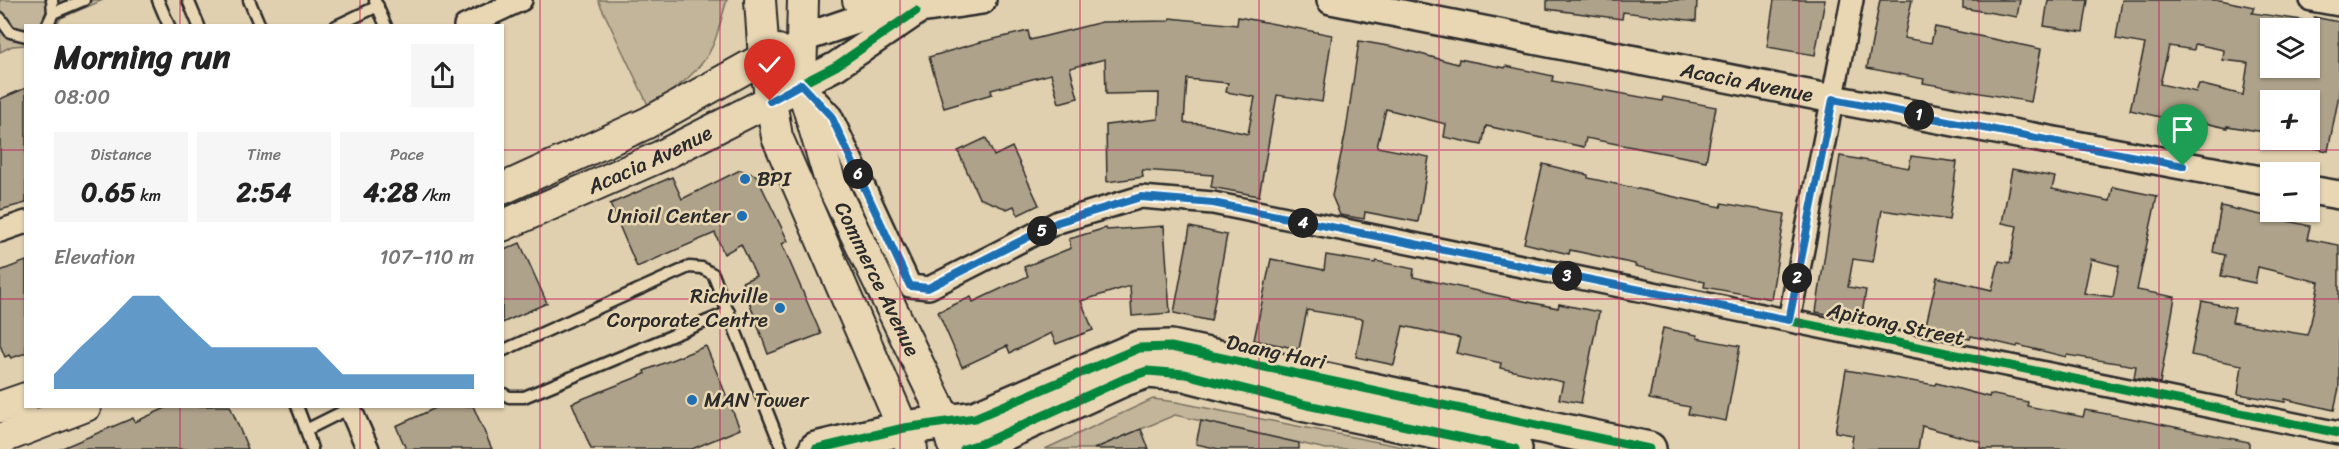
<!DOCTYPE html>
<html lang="en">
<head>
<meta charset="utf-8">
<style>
	:root { --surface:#fff; --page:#f6f6f6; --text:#222; --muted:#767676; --accent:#1f6fb2 }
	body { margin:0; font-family:Sriracha,sans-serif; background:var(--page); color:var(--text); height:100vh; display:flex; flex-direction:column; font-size:22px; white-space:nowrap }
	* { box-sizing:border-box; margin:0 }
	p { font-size:20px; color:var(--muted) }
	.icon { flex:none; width:33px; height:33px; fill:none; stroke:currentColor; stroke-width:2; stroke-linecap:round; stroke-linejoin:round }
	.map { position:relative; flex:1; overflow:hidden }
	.details { position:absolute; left:24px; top:24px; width:480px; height:384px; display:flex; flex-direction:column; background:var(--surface); border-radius:0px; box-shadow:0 2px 4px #0004 }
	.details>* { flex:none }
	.controls { position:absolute; left:2260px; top:18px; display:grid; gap:12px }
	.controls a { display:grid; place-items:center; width:60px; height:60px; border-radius:0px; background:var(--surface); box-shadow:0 2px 4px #0004; font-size:30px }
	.pin { position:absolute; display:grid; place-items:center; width:51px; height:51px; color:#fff; margin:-62px -26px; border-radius:50% 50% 50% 0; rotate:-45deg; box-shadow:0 0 6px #0007 }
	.pin .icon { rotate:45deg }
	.km { position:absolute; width:30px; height:30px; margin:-15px; border-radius:50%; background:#222; color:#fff; font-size:16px; line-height:30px; text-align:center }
	.round { display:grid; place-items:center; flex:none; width:63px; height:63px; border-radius:0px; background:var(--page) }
	.overview { display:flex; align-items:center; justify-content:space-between; height:102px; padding:0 30px }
	h1 { font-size:33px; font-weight:700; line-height:45px }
	.stats { display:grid; grid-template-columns:repeat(3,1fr); gap:9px; height:102px; padding:6px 30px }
	.stats div { display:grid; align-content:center; border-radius:0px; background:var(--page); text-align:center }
	.stats b { font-size:26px; font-weight:700 }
	.stats small { font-size:16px; font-weight:400 }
	.stats p { font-size:16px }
	.chart { height:168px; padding:12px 30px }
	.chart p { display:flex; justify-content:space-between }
	.chart svg { width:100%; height:108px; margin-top:6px; fill:var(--accent); opacity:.7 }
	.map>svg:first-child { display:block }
	.green { fill:#c3b599; stroke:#777062; stroke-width:1.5 }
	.building { fill:#afa28a; stroke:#2b2b2b; stroke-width:1.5; fill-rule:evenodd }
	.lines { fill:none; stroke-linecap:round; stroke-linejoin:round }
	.service-casing { stroke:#2b2b2b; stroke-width:15 }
	.minor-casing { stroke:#2b2b2b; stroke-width:26 }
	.tertiary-casing { stroke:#2b2b2b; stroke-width:32 }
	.secondary-casing { stroke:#2b2b2b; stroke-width:34 }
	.primary-casing { stroke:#2b2b2b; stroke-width:38 }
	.service { stroke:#e9d7b4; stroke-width:10 }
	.minor { stroke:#e9d7b4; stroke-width:21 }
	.tertiary { stroke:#e9d7b4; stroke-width:27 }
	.secondary { stroke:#e9d7b4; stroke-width:30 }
	.primary { stroke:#e9d7b4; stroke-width:33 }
	.cycleway-casing { stroke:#e9d7b4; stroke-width:13 }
	.cycleway { stroke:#00873e; stroke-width:9 }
	.route-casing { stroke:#fff; stroke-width:12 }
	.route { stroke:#1f6fb2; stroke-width:8 }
	.grid { fill:none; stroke:#c2185b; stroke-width:1.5; stroke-opacity:0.55 }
	.poi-dot { fill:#1f6fb2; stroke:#e9d7b4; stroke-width:2 }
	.labels { text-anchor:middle; stroke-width:5; stroke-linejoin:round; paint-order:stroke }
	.street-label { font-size:21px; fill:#2b2b2b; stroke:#e9d7b4 }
	.poi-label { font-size:21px; fill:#2b2b2b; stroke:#e9d7b4; text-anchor:start }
</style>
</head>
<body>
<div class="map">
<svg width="2339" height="449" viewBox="0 0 2339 449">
	<rect width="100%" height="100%" fill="#e1d0af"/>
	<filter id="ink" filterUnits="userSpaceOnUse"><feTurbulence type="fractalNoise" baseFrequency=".0167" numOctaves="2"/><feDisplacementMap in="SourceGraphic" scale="12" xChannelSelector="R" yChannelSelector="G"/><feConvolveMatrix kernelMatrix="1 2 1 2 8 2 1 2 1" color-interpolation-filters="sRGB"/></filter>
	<g filter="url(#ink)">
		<!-- green -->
		<g class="green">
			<path d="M0,0H103L61,18L56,25L26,26L25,45L12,46L0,52Z"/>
			<path d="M598,0H727C722,15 719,31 713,45C701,73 672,91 649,107Z"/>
			<path d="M1153,399L1176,402L1413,449H1326L1175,415L1093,449H1045Z"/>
		</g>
		<!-- building -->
		<g class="building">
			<path d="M1547,0H1697L1696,21L1623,12L1622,19L1547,9Z"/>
			<path d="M1774,0H1825L1815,55L1767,47Z"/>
			<path d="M1880,0H1912L1904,38L1931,43L1935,27L2041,49L2031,102L1923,83L1924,79L1867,68Z"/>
			<path d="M1963,0H2020L2017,17L1963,8Z"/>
			<path d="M2048,0H2088L2083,32L2044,26Z"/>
			<path d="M2122,0H2220L2254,7L2252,13L2302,20V28H2271V68H2310V21H2313L2314,17L2339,22V95L2328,151L2310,147V100H2271V133L2227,126V128L2178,117L2177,121L2130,110L2145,44L2116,39ZM2195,44L2224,50L2223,60L2248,63L2243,95L2199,84L2196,92L2160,84L2169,46L2194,50Z"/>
			<path d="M1238,17L1332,35L1322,102L1277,95L1259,196L1211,187L1213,175L1142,170L1143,177L1107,182L1106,125L1158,119L1159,93L1106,94L1105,59L1070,68L1078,98L1059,103L1051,74L991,90L992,94L944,108L929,57L977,43L1028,31L1030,40L1102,22L1169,21L1170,18L1237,25ZM1187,79L1228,83L1226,92L1255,97L1248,134L1203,124L1184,123Z"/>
			<path d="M1359,41L1394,47L1458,64L1459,59L1505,68L1506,66L1553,76L1552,81L1608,91L1662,101L1663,97L1716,107L1706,161L1586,138L1584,147L1486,126L1482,145L1444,137L1446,124L1386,109L1377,147L1429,157L1418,222L1365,212L1364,219L1340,215L1332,196L1346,131Z"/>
			<path d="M26,88V203L0,210V99Z"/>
			<path d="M986,138L994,156L1012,147L1039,205L1018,215L1014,206L1007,209L979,198L958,151Z"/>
			<path d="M1840,156L1909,168L1911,156L1957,162L1949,220L1882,210L1873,262L1853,259L1848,287L1866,290L1861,320L1816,312Z"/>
			<path d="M1543,164L1588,175V178L1721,207L1722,203L1785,214L1771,299L1704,287L1705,282L1635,266V264L1570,250L1569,254L1524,243Z"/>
			<path d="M2012,169L2055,177L2052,189L2110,201L2113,187L2157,196L2137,290L2175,297L2160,383L2134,378L2136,366L2067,355L2066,357L2018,345L2017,347L1971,336L1970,339L1925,329L1937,277L1992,290L1999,261L2010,263L2017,226L2002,223ZM2091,259L2119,266L2113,297L2084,293Z"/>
			<path d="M740,170L756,175L788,241L782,244L821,334L768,354L742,282L756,276L741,244L724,254L715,233L637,267L610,204L672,177L682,199Z"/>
			<path d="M2221,206L2310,226L2307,239L2339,245V388L2334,410L2285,399V402L2238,394L2242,365L2191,355L2202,301L2235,308L2232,322L2307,335L2311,322L2319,282L2258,267L2255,283L2221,276L2225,255L2213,252Z"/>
			<path d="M1164,226L1170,313L1132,316L1130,286L1081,301L1093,330L1056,344L1051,333L1010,353L1007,346L962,367L938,312L971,297L973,302L1028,276L1024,267L1071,248L1069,239L1106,228L1107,230Z"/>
			<path d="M1190,227L1227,235L1211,321L1174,313Z"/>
			<path d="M520,243L547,303L502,323V251Z"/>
			<path d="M1326,255L1375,263L1376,261L1414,269L1413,277L1514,299L1558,308L1559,304L1599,312L1581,403L1559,399L1563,382L1500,368L1501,363L1456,353L1460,338L1403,326L1394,365L1356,357L1363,319L1307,310L1299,349L1254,340L1271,259L1324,270Z"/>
			<path d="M26,261V353L11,358L9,355L5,357L0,345V271Z"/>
			<path d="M1663,328L1697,335V338L1740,346L1726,421L1688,414L1690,407L1649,399Z"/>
			<path d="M706,346L740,429L692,449H591L572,403L645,374L644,371Z"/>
			<path d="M1846,370L1935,385L1936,383L1989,397L1990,394L2028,402L2027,406L2083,417L2085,410L2130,418L2249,442V449H1980L1981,442L1922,426L1918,449H1851L1853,435L1835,432Z"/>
			<path d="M170,406H230L248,449H60L133,418L135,422Z"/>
			<path d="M440,406H473L492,449H406L396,426Z"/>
			<path d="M1201,421L1299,443V449H1219L1196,444Z"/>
			<path d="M1141,429L1149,449H1094Z"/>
		</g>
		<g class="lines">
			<defs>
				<g id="service">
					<path d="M158,0L169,26"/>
					<path d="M188,0L199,26"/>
					<path d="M249,0L260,26"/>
					<path d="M375,1L386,26"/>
					<path d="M53,13L84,0"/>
					<path d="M0,18L10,32L26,36"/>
					<path d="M47,26L53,13L52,0"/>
					<path d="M336,26L378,6"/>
					<path d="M502,351L689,267L702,268L713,274L782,449"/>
					<path d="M502,393L509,397H524L729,312"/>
					<path d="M297,406L306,430"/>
					<path d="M312,449L306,430L350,408"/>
				</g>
				<g id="minor">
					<path d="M2311,0L2339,5"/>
					<path d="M465,26L521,0"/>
					<path d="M805,88L831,116L910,286L929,288L1058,222L1141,197L1213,203L2339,433"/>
					<path d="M0,231L26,222"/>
					<path d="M1789,320L1852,0"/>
					<path d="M349,406L368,449"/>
				</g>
				<g id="tertiary">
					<path id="s1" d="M1331,0L1833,99L2271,182"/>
					<path d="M803,38L865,17L982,0"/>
					<path d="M801,84L836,66L914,13"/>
					<path d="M2310,190L2339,195"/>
				</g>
				<g id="secondary">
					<path d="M760,0L764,58L777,137L912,449"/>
					<path id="s2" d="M803,0L801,84L830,181L946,421L952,443"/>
					<path d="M858,0L894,13"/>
					<path d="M502,189L647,123L778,50"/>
					<path id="s3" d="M502,226L661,156L787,92"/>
					<path d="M0,407L26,398"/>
					<path d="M0,439L86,406"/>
				</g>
				<g id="primary">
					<path d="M816,449L904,428L975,418L1139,348L1171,347L1649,449"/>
					<path d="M964,449L983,443L1124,379L1147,371L1185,374L1307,405L1515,449"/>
				</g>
			</defs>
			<!-- service casing -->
			<use href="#service" class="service-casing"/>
			<!-- minor casing -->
			<use href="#minor" class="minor-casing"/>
			<!-- tertiary casing -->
			<use href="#tertiary" class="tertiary-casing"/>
			<!-- secondary casing -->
			<use href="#secondary" class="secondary-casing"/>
			<!-- primary casing -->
			<use href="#primary" class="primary-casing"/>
			<!-- service -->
			<use href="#service" class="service"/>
			<!-- minor -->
			<use href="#minor" class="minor"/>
			<!-- tertiary -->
			<use href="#tertiary" class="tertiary"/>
			<!-- secondary -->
			<use href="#secondary" class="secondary"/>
			<!-- primary -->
			<use href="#primary" class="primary"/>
			<defs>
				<g id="cycleway">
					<path d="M916,11L836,66L801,84L831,116L910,286L929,288L1058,222L1141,197L1213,203L2339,433"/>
					<path d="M816,449L904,428L975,418L1139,348L1171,347L1649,449"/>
					<path d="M964,449L983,443L1124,379L1147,371L1185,374L1307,405L1515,449"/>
				</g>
			</defs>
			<!-- cycleway casing -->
			<use href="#cycleway" class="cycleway-casing"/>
			<!-- cycleway -->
			<use href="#cycleway" class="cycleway"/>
		</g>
	</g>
	<g class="lines" filter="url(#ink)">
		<defs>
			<path id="route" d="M770,101L801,84L831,116L910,286L928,288L1058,222L1141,197L1213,203L1789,320L1833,99L2183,166"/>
		</defs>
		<!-- route casing -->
		<use href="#route" class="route-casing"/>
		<!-- route -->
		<use href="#route" class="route"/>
	</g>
	<!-- grid -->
	<path class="grid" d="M180,0V26M360,0V26M540,0V449M720,0V449M900,0V449M1080,0V449M1259,0V449M1439,0V449M1619,0V449M1799,0V449M1979,0V449M2159,0V449M0,150H26M502,150H2339M0,299H26M502,299H2339M180,406V449M360,406V449"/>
	<!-- markers -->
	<g class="poi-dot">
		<circle cx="745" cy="179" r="6"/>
		<circle cx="742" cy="216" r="6"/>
		<circle cx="780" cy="308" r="6"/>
		<circle cx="692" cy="400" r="6"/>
	</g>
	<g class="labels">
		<!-- street labels -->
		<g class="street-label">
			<text dy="7" stroke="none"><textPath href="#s1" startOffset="424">Acacia Avenue</textPath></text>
			<text dy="7" stroke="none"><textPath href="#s3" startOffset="162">Acacia Avenue</textPath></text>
			<text dy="7" stroke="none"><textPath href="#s2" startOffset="294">Commerce Avenue</textPath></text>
			<text transform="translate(1896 324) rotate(12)" y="7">Apitong Street</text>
			<text transform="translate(1276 352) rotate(12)" y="7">Daang Hari</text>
		</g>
		<!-- poi labels -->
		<g class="poi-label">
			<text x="757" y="186">BPI</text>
			<text x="730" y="223" text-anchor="end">Unioil Center</text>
			<text x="768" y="303" text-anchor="end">Richville<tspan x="768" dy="24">Corporate Centre</tspan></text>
			<text x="704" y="407">MAN Tower</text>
		</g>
	</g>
</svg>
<div class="controls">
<a><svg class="icon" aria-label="layers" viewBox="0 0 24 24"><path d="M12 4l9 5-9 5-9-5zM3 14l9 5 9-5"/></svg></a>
<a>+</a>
<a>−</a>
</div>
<div class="pin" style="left:2183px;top:166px;background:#1e9e55"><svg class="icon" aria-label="arrive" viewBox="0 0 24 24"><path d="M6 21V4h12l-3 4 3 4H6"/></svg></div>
<div class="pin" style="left:770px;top:101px;background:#d93025"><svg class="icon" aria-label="check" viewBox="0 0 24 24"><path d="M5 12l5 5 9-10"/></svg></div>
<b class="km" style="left:1919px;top:115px">1</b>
<b class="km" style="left:1797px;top:278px">2</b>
<b class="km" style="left:1567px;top:276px">3</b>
<b class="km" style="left:1303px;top:223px">4</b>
<b class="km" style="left:1042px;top:231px">5</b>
<b class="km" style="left:858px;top:174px">6</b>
<section class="details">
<div class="overview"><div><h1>Morning run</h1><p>08:00</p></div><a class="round"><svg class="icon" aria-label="share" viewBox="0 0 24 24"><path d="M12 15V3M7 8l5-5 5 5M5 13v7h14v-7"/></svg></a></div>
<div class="stats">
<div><p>Distance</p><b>0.65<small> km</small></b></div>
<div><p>Time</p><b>2:54</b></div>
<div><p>Pace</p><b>4:28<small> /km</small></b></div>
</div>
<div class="chart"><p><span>Elevation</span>107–110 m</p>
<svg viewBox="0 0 160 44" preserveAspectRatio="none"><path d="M0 44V38L10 27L20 17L30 6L40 6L50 17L60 27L70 27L80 27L90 27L100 27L110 38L120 38L130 38L140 38L150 38L160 38V44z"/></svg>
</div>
</section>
</div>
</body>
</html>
